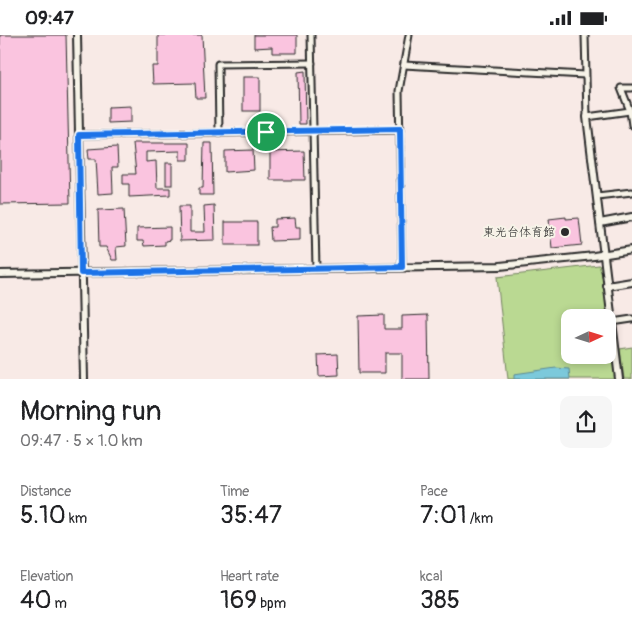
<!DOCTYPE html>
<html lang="en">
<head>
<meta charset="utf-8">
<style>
	:root { --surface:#fff; --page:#f6f6f6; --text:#202124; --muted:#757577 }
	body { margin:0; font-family:Pangolin,"Klee One",sans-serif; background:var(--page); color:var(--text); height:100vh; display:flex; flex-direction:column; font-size:19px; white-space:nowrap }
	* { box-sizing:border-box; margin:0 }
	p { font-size:16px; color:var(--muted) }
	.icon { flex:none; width:28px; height:28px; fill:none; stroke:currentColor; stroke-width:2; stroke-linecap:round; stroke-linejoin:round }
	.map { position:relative; height:344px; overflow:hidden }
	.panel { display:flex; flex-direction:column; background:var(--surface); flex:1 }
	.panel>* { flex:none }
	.needle { width:32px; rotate:86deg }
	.controls { position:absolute; left:561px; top:274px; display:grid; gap:10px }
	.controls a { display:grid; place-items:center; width:55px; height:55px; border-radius:10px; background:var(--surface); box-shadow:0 2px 8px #0003; font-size:25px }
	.pin { position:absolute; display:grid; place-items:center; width:42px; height:42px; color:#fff; margin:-21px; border:2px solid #fff; border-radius:50%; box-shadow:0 1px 5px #0007 }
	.round { display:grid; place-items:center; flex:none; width:52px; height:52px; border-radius:10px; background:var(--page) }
	.summary { display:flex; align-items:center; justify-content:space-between; height:85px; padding:0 20px }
	h1 { font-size:28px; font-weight:600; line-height:38px }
	.figures { display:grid; grid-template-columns:repeat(3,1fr); gap:8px; height:85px; padding:5px 20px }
	.figures div { display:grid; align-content:center }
	.figures b { font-size:25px; font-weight:600 }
	.figures small { font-size:14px; font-weight:400 }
	.figures p { font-size:14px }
	.status { display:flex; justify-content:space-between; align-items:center; height:35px; padding:0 25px; background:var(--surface); direction:ltr }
	.status svg { height:14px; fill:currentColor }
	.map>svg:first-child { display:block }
	.green { fill:#bad992; stroke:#72825e; fill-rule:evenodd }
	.water { fill:#7cc9db; stroke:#5c8a95 }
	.building { fill:#fac4df; stroke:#2b2b2b }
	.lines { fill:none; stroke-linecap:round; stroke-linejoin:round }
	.minor-casing { stroke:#2b2b2b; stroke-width:9 }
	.tertiary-casing { stroke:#2b2b2b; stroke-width:10 }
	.minor { stroke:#f7f3e8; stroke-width:5 }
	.tertiary { stroke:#f7f3e8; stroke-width:6 }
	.route-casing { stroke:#fff; stroke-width:10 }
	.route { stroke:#1a73e8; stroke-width:6 }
	.poi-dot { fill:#2b2b2b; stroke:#f7f3e8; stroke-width:2 }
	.labels { text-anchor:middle; stroke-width:4; stroke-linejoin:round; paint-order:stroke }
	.poi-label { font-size:12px; fill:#2b2b2b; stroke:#f7f3e8; text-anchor:end }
</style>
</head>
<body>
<div class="status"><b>09:47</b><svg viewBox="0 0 49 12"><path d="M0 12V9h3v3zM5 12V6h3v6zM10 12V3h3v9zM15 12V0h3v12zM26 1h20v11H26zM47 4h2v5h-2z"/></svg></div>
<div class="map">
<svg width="632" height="344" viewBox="0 0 632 344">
	<rect width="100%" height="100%" fill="#f8eae6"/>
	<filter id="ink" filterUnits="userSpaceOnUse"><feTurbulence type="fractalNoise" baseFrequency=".02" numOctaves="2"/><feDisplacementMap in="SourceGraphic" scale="10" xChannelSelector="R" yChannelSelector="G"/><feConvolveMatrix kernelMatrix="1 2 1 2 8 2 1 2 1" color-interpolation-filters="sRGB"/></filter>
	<g filter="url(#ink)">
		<!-- green -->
		<g class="green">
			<path d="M599,230L604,247L616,344H508L497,242ZM570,282H608V320H570Z"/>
			<path d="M632,312V344H624L620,314Z"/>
		</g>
		<!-- water -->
		<path class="water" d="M556,333L569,334L570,344H514V339Z"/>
		<!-- building -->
		<g class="building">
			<path d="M0,0H66L70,168L0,169Z"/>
			<path d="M158,0H202L205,63H196L195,48L153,49L152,31H158Z"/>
			<path d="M254,0H297V18H272V12L254,13Z"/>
			<path d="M305,36L306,89H299L298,37Z"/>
			<rect x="243" y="42" width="17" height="34"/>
			<path d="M131,71V87L108,88V72Z"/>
			<path d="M133,108H189V125H180V116L146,117V127L156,126L157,153H170V160L129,162V149H123V139H136Z"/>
			<path d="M204,108H212L213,160H199V153H203Z"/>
			<path d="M117,112L118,132H112L113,158L98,159L96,124H89L88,114Z"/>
			<path d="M253,115L254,135L225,137V116Z"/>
			<path d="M304,116L305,145H270V117Z"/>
			<rect x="166" y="128" width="6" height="22"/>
			<path d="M214,170L215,205L180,206L179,171H190V197H205L204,171Z"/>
			<path d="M124,174L126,211L116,212L117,225H112L106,212H99L98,175Z"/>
			<path d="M566,182V184L579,183L582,210L552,213L549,184Z"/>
			<path d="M295,183L296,192H300V205L271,206L270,192H275V184Z"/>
			<rect x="225" y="187" width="32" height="23"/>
			<path d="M170,192V205L165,206V210L144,211L143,206H137V193Z"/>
			<path d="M384,280V294H402V281L428,280L429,344H402V318H385V338H359L358,281Z"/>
			<path d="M338,319L339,340L319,341L318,320Z"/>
		</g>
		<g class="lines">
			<defs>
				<g id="minor">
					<path d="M311,0L316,234"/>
					<path d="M585,0L587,82L630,76"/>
					<path d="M404,30L585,40"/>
					<path d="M632,53H621L630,76L632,90"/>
					<path d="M219,97L218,29L312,28"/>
					<path d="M79,100L400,95"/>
					<path d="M597,161L632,157"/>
					<path d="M402,232L399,56L409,0"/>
					<path d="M612,287L632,284"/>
				</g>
				<g id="tertiary">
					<path d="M77,0L84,344"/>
					<path d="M587,82L619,344"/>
					<path d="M600,188L632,182"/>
					<path d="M0,239L500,231L594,221L632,215"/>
					<path d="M607,251L632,247"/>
				</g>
			</defs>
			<!-- minor casing -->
			<use href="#minor" class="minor-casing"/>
			<!-- tertiary casing -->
			<use href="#tertiary" class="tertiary-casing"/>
			<!-- minor -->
			<use href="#minor" class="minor"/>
			<!-- tertiary -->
			<use href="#tertiary" class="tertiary"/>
		</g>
	</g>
	<g class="lines" filter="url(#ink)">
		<defs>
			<path id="route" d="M400,94L402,232L81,238L79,100Z"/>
		</defs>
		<!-- route casing -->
		<use href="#route" class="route-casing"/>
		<!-- route -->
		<use href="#route" class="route"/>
	</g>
	<!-- markers -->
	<circle class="poi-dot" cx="565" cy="197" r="5"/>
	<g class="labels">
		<!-- poi labels -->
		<g class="poi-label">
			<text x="555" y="201">東光台体育館</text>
		</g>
	</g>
</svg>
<div class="controls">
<a><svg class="needle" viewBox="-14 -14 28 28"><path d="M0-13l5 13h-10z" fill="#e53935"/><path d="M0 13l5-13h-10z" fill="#757577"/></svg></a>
</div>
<div class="pin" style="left:266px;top:97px;background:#1e9e55"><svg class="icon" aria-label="arrive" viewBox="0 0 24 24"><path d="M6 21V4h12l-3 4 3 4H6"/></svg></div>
</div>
<section class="panel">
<div class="summary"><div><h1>Morning run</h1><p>09:47 · 5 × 1.0 km</p></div><a class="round"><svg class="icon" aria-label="share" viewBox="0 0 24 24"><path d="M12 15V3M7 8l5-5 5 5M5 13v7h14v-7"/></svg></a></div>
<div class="figures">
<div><p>Distance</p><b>5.10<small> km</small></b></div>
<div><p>Time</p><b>35:47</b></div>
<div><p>Pace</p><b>7:01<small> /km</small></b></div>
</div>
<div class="figures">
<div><p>Elevation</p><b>40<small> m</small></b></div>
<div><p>Heart rate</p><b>169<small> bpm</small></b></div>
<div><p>kcal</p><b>385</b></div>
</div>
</section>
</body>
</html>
